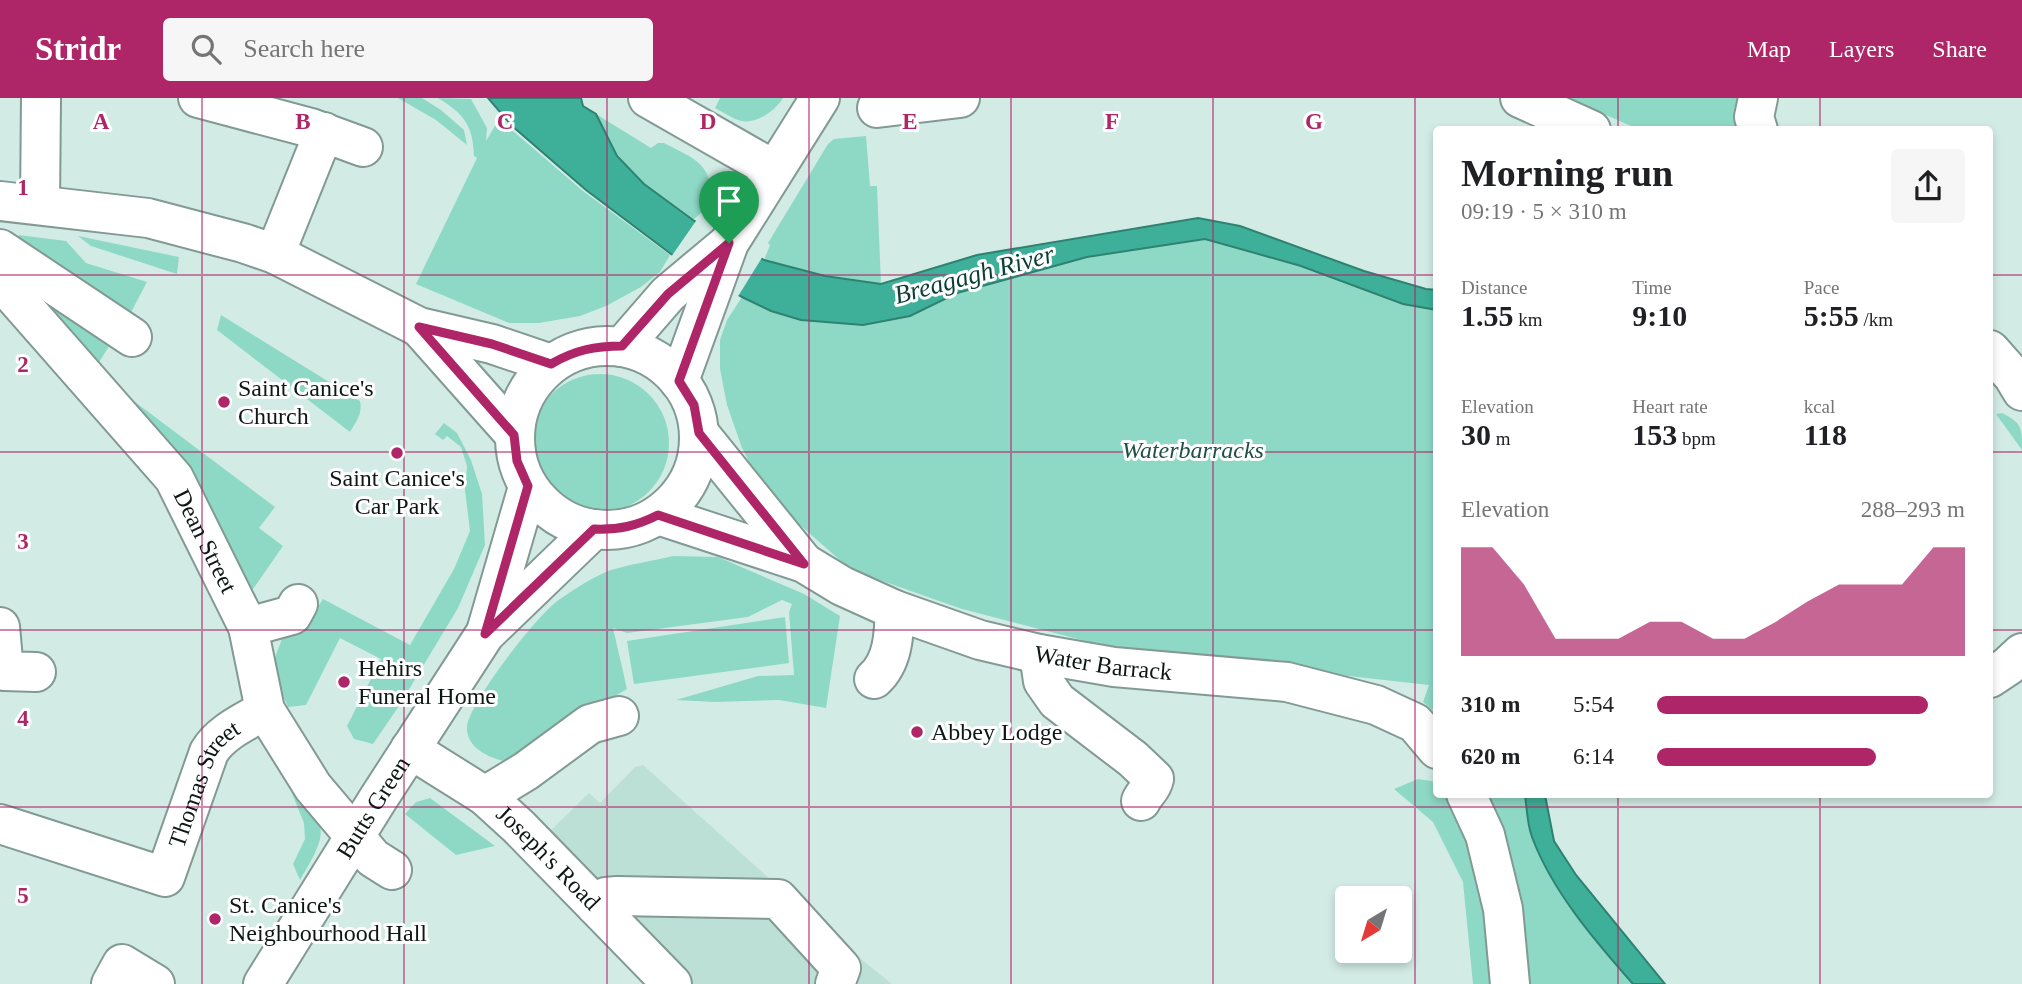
<!DOCTYPE html>
<html lang="en">
<head>
<meta charset="utf-8">
<style>
	:root { --surface:#fff; --page:#f6f6f6; --text:#202124; --muted:#757577; --accent:#af2668 }
	body { margin:0; font-family:Georgia,serif; background:var(--page); color:var(--text); height:100vh; display:flex; flex-direction:column; font-size:26px; white-space:nowrap }
	* { box-sizing:border-box; margin:0 }
	p { font-size:23px; color:var(--muted) }
	.icon { flex:none; width:38px; height:38px; fill:none; stroke:currentColor; stroke-width:2; stroke-linecap:round; stroke-linejoin:round }
	.map { position:relative; flex:1; overflow:hidden }
	.drawer { position:absolute; left:1433px; top:28px; width:560px; height:672px; display:flex; flex-direction:column; background:var(--surface); border-radius:7px; box-shadow:0 4px 10px #0003 }
	.drawer>* { flex:none }
	.needle { width:46px; rotate:218deg }
	.buttons { position:absolute; left:1335px; top:788px; display:grid; gap:14px }
	.buttons a { display:grid; place-items:center; width:77px; height:77px; border-radius:7px; background:var(--surface); box-shadow:0 4px 10px #0003; font-size:35px }
	.pin { position:absolute; display:grid; place-items:center; width:60px; height:60px; color:#fff; margin:-72px -30px; border-radius:50% 50% 50% 0; rotate:-45deg; box-shadow:0 0 7px #0007 }
	.pin .icon { rotate:45deg }
	.round { display:grid; place-items:center; flex:none; width:74px; height:74px; border-radius:7px; background:var(--page) }
	.overview { display:flex; align-items:center; justify-content:space-between; height:119px; padding:0 28px }
	h1 { font-size:38px; font-weight:600; line-height:52px }
	.metrics { display:grid; grid-template-columns:repeat(3,1fr); gap:10px; height:119px; padding:7px 28px }
	.metrics div { display:grid; align-content:center }
	.metrics b { font-size:30px; font-weight:600 }
	.metrics small { font-size:19px; font-weight:400 }
	.metrics p { font-size:19px }
	.chart { height:196px; padding:14px 28px }
	.chart p { display:flex; justify-content:space-between }
	.chart svg { width:100%; height:126px; margin-top:7px; fill:var(--accent); opacity:.7 }
	ul { padding:0 28px; list-style:none; font-size:23px }
	li { display:grid; grid-template-columns:112px 84px 1fr; align-items:center; height:52px }
	li i { height:18px; border-radius:9px; background:var(--accent) }
	header { display:flex; align-items:center; gap:42px; box-sizing:border-box; height:98px; padding:0 35px; background:var(--accent); color:#fff }
	header strong { font-size:33px }
	nav { display:flex; gap:38px; margin-inline-start:auto; font-size:24px }
	.search { width:490px; height:63px; background:var(--page); display:flex; align-items:center; gap:18px; box-sizing:border-box; padding:0 24px; border-radius:7px; color:var(--muted); font-size:26px }
	.map>svg:first-child { display:block }
	.built { fill:#bde0d6 }
	.green { fill:#8ed9c6 }
	.water { fill:#3eb099; stroke:#2f8271; stroke-width:2 }
	.pier { fill:#d2ece5 }
	.lines { fill:none; stroke-linecap:round; stroke-linejoin:round }
	.minor-casing { stroke:#829a93; stroke-width:42 }
	.major-casing { stroke:#829a93; stroke-width:42 }
	.minor { stroke:#fff; stroke-width:38 }
	.major { stroke:#fff; stroke-width:38 }
	.route-casing { stroke:#fff; stroke-width:14 }
	.route { stroke:#af2668; stroke-width:9 }
	.grid { fill:none; stroke:#af2668; stroke-width:2; stroke-opacity:0.55 }
	.poi-dot { fill:#af2668; stroke:#fff; stroke-width:2.5 }
	.labels { text-anchor:middle; stroke-width:6; stroke-linejoin:round; paint-order:stroke }
	.poi-label { font-size:24px; fill:#0d1714; stroke:#fff; text-anchor:start }
	.park-label { font-size:24px; font-style:italic; fill:#215146; stroke:#fff }
	.street-label { font-size:24px; fill:#0d1714; stroke:#fff }
	.water-label { font-size:26px; font-style:italic; fill:#0b3e34; stroke:#fff }
	.grid-label { font-size:23px; text-anchor:middle; font-weight:bold; fill:#af2668; stroke:#fff; stroke-width:6; stroke-linejoin:round; paint-order:stroke }
</style>
</head>
<body>
<header>
<strong>Stridr</strong>
<div class="search"><svg class="icon" aria-label="search" viewBox="0 0 24 24"><circle cx="10" cy="10" r="6"/><path d="M15 15l6 6"/></svg>Search here</div>
<nav><a>Map</a><a>Layers</a><a>Share</a></nav>
</header>
<div class="map">
<svg width="2022" height="886" viewBox="0 0 2022 886">
	<rect width="100%" height="100%" fill="#d2ece5"/>
	<!-- built -->
	<path class="built" d="M643,667L840,844L892,886H690L548,735L589,695L600,705L635,669Z"/>
	<!-- green -->
	<g class="green">
		<path d="M398,0H422L441,12L464,32L467,47L436,22Z"/>
		<path d="M438,0L471,1L487,30L486,43L499,21L583,93L670,157L660,174L641,189L606,208L580,218L539,225H509L416,186L477,60L474,58C473,27 464,16 438,0Z"/>
		<path d="M581,0L583,8L651,50L658,45H664C686,57 712,64 710,94C709,107 703,114 693,122L588,64Z"/>
		<path d="M720,0H783C775,13 757,26 741,23C733,21 723,14 715,10Z"/>
		<path d="M1567,0H1747L1745,31H1638Z"/>
		<path d="M866,38L870,88H877L881,186L825,178L764,162L770,147L768,145L828,46L834,41Z"/>
		<path d="M19,137L66,143L86,165L147,184L129,218L16,144Z"/>
		<path d="M78,138L179,159L177,176L91,148Z"/>
		<path d="M1205,141L1301,168L1403,206L1437,212V616L1423,604L1429,587L1124,553L962,511L851,472L782,411L757,379L742,350L727,307L720,271V242L727,222L742,199L771,213L910,218L957,195L1087,159Z"/>
		<path d="M3,169L113,242L96,269Z"/>
		<path d="M221,217L360,303C363,315 356,324 350,334L217,232Z"/>
		<circle cx="600" cy="345" r="69"/>
		<path d="M115,289L275,409L259,430L283,448L251,494Z"/>
		<path d="M2002,315C2022,325 2022,330 2022,352L1996,316Z"/>
		<path d="M444,325L457,335L471,362L482,396L485,447L458,510L399,608L373,646L354,641L347,628L381,561L340,540L306,607L288,609L271,570L285,533L306,528L323,501L410,547L454,471L470,433L465,392L467,368L461,349L447,338L443,342L435,336Z"/>
		<path d="M673,458L718,459L804,496L840,518L826,610L779,602L715,604L676,602L758,578L794,577L789,514L792,506L782,502L748,519L627,535L613,530L627,591L503,663C487,659 466,649 467,629C468,606 539,514 560,501C575,491 594,478 611,472C631,466 652,463 673,458Z"/>
		<path d="M785,519L789,565L634,586L627,543Z"/>
		<path d="M286,681C326,726 333,728 300,782L293,766L305,741L304,725Z"/>
		<path d="M1418,681L1437,684V696L1525,697C1527,710 1527,726 1532,739C1551,790 1596,847 1633,886H1473L1463,784L1433,724L1394,691Z"/>
		<path d="M430,700L495,748L456,757L405,716L416,704Z"/>
	</g>
	<!-- water -->
	<g class="water">
		<path d="M488,0H581L583,8L596,16L617,58L644,86L693,122L764,162L825,178L881,186L977,157L1198,120L1240,128L1364,173L1426,191L1437,192V212L1403,206L1301,168L1205,141L1087,159L957,195L910,218L863,227L801,222L771,213L742,199L671,156L586,92L511,27Z"/>
		<path d="M1525,697H1545L1554,743L1576,777L1665,886H1633C1595,843 1552,793 1532,739C1527,726 1527,710 1525,697Z"/>
	</g>
	<!-- pier -->
	<path class="pier" d="M698,120L763,158L737,200L671,159Z"/>
	<g class="lines">
		<defs>
			<g id="minor">
				<path d="M198,0L311,30L363,49"/>
				<path d="M648,0L774,72"/>
				<path d="M1758,0L1754,19L1758,32"/>
				<path d="M877,10L960,0"/>
				<path d="M40,106L41,0"/>
				<path d="M0,151L132,239"/>
				<path d="M275,156L324,34"/>
				<path id="s1" d="M0,182L174,380L248,529L265,612L313,689L373,760L392,772"/>
				<path d="M699,335L804,465"/>
				<path id="s2" d="M658,417L804,465L842,488L895,512L980,542L1039,556L1114,569L1287,584L1376,607L1415,625L1437,651"/>
				<path d="M0,529L4,573L36,574"/>
				<path d="M248,529L292,517L298,506"/>
				<path d="M486,534L528,389"/>
				<path d="M1039,556L1043,583L1057,603L1133,661L1154,681C1152,691 1145,694 1141,703"/>
				<path d="M1990,580L2008,568L2022,555"/>
				<path d="M874,581C893,564 894,537 895,512"/>
				<path id="s3" d="M410,651L485,698L519,729L672,886"/>
				<path d="M1466,696L1485,737L1503,811L1510,886"/>
				<path d="M485,698L526,673L590,626L619,618"/>
				<path id="s4" d="M0,726L165,779L209,654C221,634 245,624 265,612"/>
				<path d="M596,808L606,799L617,798L778,801L841,870L835,886"/>
				<path d="M111,886L122,866L155,886"/>
				<path id="s5" d="M263,886L378,701L485,536L594,431"/>
			</g>
			<g id="major">
				<path d="M1520,0L1591,32"/>
				<path d="M0,103L148,120L243,145L275,156L419,229L492,246L551,266"/>
				<path d="M419,229L514,336"/>
				<circle cx="607" cy="340" r="92"/>
				<path d="M622,249L668,196L729,145"/>
				<path d="M1990,252L2013,278L2022,293"/>
				<path d="M679,283L729,145L820,0"/>
			</g>
		</defs>
		<!-- minor casing -->
		<use href="#minor" class="minor-casing"/>
		<!-- major casing -->
		<use href="#major" class="major-casing"/>
		<!-- minor -->
		<use href="#minor" class="minor"/>
		<!-- major -->
		<use href="#major" class="major"/>
	</g>
	<g class="lines">
		<defs>
			<path id="route" d="M729,145L679,283L694,307L699,335L804,466L658,417C636,428 619,432 594,431L485,536L528,388L517,363L514,337L419,229L492,246L551,266C575,252 595,248 622,248L668,196Z"/>
		</defs>
		<!-- route casing -->
		<use href="#route" class="route-casing"/>
		<!-- route -->
		<use href="#route" class="route"/>
	</g>
	<!-- grid -->
	<path class="grid" d="M202,0V886M404,0V886M607,0V886M809,0V886M1011,0V886M1213,0V886M1415,0V886M1618,0V32M1820,0V32M0,177H1437M1990,177H2022M0,354H1437M1990,354H2022M0,532H1437M1990,532H2022M1618,696V886M1820,696V886M0,709H2022"/>
	<!-- markers -->
	<g class="poi-dot">
		<circle cx="224" cy="304" r="7"/>
		<circle cx="397" cy="355" r="7"/>
		<circle cx="344" cy="584" r="7"/>
		<circle cx="917" cy="634" r="7"/>
		<circle cx="215" cy="821" r="7"/>
	</g>
	<g class="labels">
		<!-- poi labels -->
		<g class="poi-label">
			<text x="238" y="298">Saint Canice's<tspan x="238" dy="28">Church</tspan></text>
			<text x="397" y="388" text-anchor="middle">Saint Canice's<tspan x="397" dy="28">Car Park</tspan></text>
			<text x="358" y="578">Hehirs<tspan x="358" dy="28">Funeral Home</tspan></text>
			<text x="931" y="642">Abbey Lodge</text>
			<text x="229" y="815">St. Canice's<tspan x="229" dy="28">Neighbourhood Hall</tspan></text>
		</g>
		<!-- park labels -->
		<g class="park-label">
			<text x="1193" y="360">Waterbarracks</text>
		</g>
		<!-- street labels -->
		<g class="street-label">
			<text dy="8" stroke="none"><textPath href="#s1" startOffset="334">Dean Street</textPath></text>
			<text dy="8" stroke="none"><textPath href="#s2" startOffset="472">Water Barrack</textPath></text>
			<text dy="8" stroke="none"><textPath href="#s4" startOffset="275">Thomas Street</textPath></text>
			<text dy="8" stroke="none"><textPath href="#s5" startOffset="208">Butts Green</textPath></text>
			<text dy="8" stroke="none"><textPath href="#s3" startOffset="177">Joseph's Road</textPath></text>
		</g>
		<!-- water labels -->
		<g class="water-label">
			<text transform="translate(974 176) rotate(-15)" y="9">Breagagh River</text>
		</g>
	</g>
	<g class="grid-label">
		<text x="101" y="31">A</text>
		<text x="303" y="31">B</text>
		<text x="505" y="31">C</text>
		<text x="708" y="31">D</text>
		<text x="910" y="31">E</text>
		<text x="1112" y="31">F</text>
		<text x="1314" y="31">G</text>
		<text x="23" y="97">1</text>
		<text x="23" y="274">2</text>
		<text x="23" y="451">3</text>
		<text x="23" y="628">4</text>
		<text x="23" y="805">5</text>
	</g>
</svg>
<div class="buttons">
<a><svg class="needle" viewBox="-14 -14 28 28"><path d="M0-13l5 13h-10z" fill="#e53935"/><path d="M0 13l5-13h-10z" fill="#757577"/></svg></a>
</div>
<div class="pin" style="left:729px;top:145px;background:#1e9e55"><svg class="icon" aria-label="arrive" viewBox="0 0 24 24"><path d="M6 21V4h12l-3 4 3 4H6"/></svg></div>
<section class="drawer">
<div class="overview"><div><h1>Morning run</h1><p>09:19 · 5 × 310 m</p></div><a class="round"><svg class="icon" aria-label="share" viewBox="0 0 24 24"><path d="M12 15V3M7 8l5-5 5 5M5 13v7h14v-7"/></svg></a></div>
<div class="metrics">
<div><p>Distance</p><b>1.55<small> km</small></b></div>
<div><p>Time</p><b>9:10</b></div>
<div><p>Pace</p><b>5:55<small> /km</small></b></div>
</div>
<div class="metrics">
<div><p>Elevation</p><b>30<small> m</small></b></div>
<div><p>Heart rate</p><b>153<small> bpm</small></b></div>
<div><p>kcal</p><b>118</b></div>
</div>
<div class="chart"><p><span>Elevation</span>288–293 m</p>
<svg viewBox="0 0 160 44" preserveAspectRatio="none"><path d="M0 44V6L10 6L20 19L30 38L40 38L50 38L60 32L70 32L80 38L90 38L100 32L110 25L120 19L130 19L140 19L150 6L160 6V44z"/></svg>
</div>
<ul>
<li><b>310 m</b>5:54<i style="width:88%"></i></li>
<li><b>620 m</b>6:14<i style="width:71%"></i></li>
</ul>
</section>
</div>
</body>
</html>
